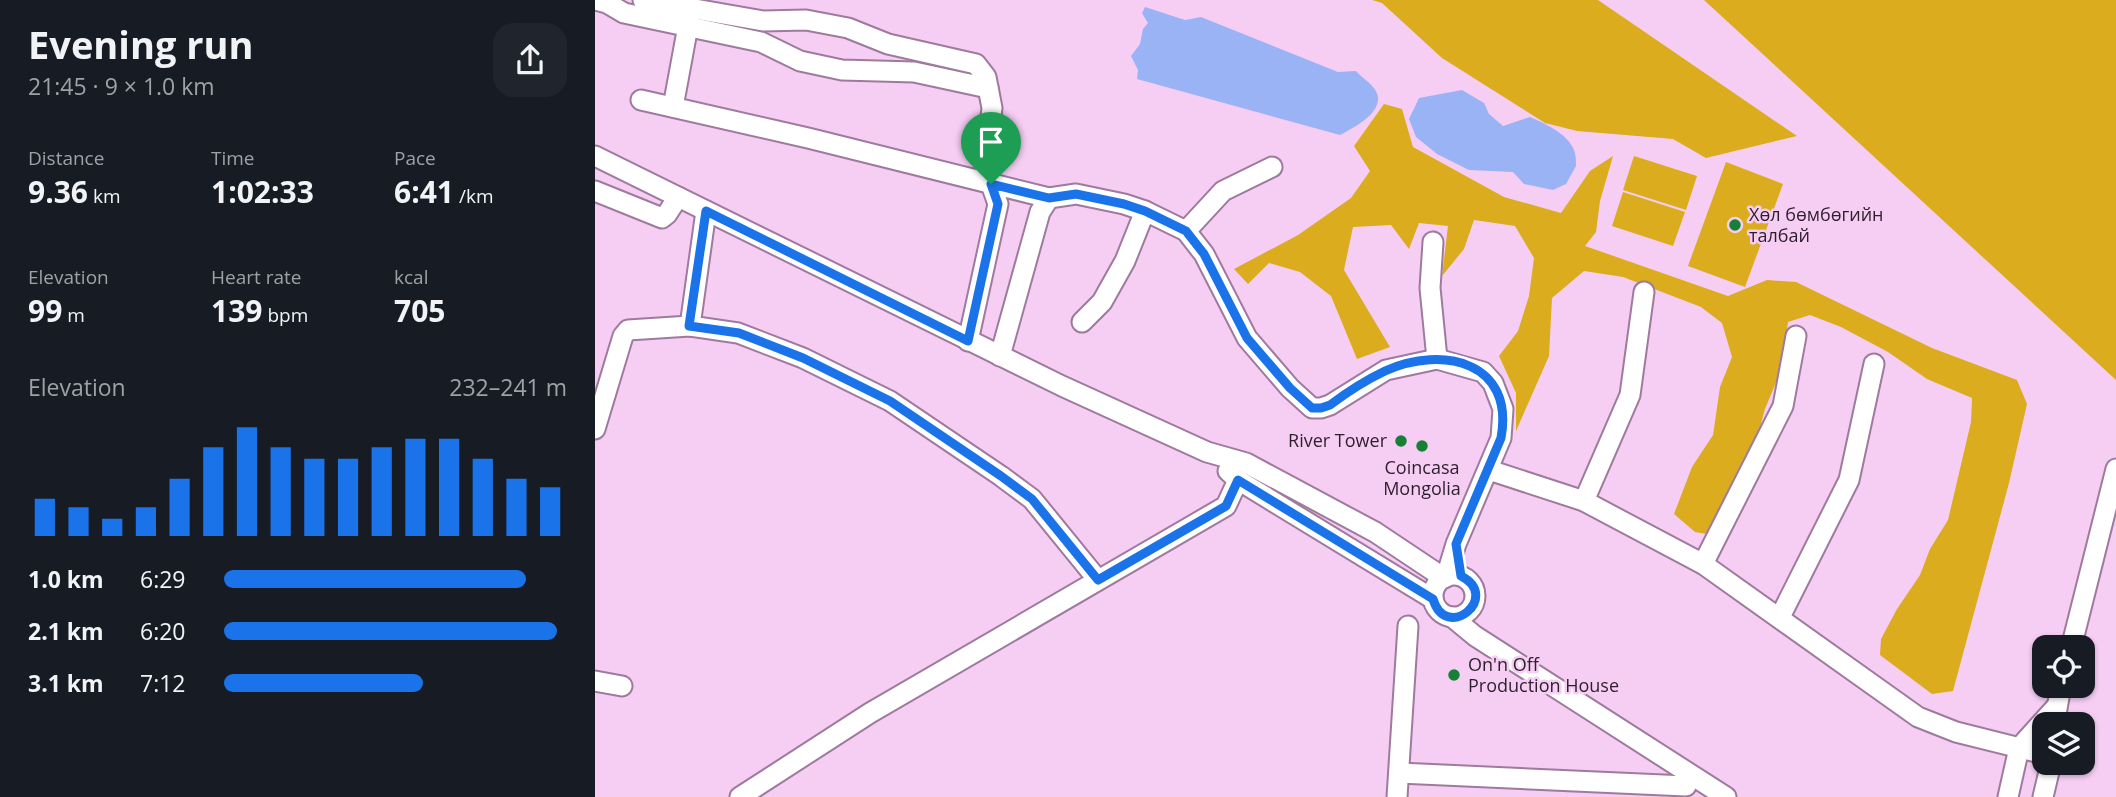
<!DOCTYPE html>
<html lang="en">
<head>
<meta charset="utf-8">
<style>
	:root { --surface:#171b24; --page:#20242c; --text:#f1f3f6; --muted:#9ea1a6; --accent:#1a73e8 }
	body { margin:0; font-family:"Open Sans",sans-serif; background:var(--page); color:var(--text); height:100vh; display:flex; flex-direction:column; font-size:26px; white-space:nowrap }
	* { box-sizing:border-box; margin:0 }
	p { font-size:23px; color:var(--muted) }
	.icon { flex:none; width:38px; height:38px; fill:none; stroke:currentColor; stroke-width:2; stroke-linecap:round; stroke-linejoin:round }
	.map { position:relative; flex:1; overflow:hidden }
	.drawer { display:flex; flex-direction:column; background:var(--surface); width:595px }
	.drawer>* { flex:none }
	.fabs { position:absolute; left:1437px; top:635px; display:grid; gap:14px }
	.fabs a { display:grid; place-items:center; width:63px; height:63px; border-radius:14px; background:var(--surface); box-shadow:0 2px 5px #0004; font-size:35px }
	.pin { position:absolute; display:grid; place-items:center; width:60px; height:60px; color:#fff; margin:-72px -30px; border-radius:50% 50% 50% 0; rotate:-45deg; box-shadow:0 0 7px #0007 }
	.pin .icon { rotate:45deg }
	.round { display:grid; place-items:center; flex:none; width:74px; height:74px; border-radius:21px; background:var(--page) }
	.headline { display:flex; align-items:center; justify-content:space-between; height:119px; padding:0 28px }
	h1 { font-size:38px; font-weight:700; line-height:52px }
	.figures { display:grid; grid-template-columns:repeat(3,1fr); gap:10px; height:119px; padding:7px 28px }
	.figures div { display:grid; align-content:center }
	.figures b { font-size:30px; font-weight:700 }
	.figures small { font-size:19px; font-weight:400 }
	.figures p { font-size:19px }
	.chart { height:196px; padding:14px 28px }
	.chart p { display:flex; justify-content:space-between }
	.chart svg { width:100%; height:126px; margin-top:7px; stroke:var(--accent); stroke-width:6 }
	ul { padding:0 28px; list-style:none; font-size:23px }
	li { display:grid; grid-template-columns:112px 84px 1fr; align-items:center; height:52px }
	li i { height:18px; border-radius:9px; background:var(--accent) }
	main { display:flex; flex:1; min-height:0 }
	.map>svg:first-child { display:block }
	.green { fill:#dbac1d }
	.water { fill:#9ab3f5 }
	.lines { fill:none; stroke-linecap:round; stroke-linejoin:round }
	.minor-casing { stroke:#9e7a9d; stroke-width:23 }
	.minor { stroke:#fff; stroke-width:19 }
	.route-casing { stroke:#fff; stroke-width:14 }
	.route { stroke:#1a73e8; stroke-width:9 }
	.poi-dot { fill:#168136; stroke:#f6cef4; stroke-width:2.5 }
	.labels { text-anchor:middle; stroke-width:5; stroke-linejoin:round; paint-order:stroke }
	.poi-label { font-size:18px; fill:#2d1e2c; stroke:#f6cef4; text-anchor:start }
</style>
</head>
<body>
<main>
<section class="drawer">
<div class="headline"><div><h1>Evening run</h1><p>21:45 · 9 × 1.0 km</p></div><a class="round"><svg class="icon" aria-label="share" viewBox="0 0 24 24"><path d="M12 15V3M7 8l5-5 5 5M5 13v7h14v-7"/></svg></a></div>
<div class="figures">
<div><p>Distance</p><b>9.36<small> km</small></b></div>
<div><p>Time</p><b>1:02:33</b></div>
<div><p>Pace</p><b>6:41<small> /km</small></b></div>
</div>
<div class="figures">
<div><p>Elevation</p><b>99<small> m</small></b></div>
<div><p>Heart rate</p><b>139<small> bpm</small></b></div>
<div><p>kcal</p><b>705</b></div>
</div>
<div class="chart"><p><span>Elevation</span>232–241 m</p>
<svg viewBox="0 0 160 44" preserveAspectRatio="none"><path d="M5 44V31M15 44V34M25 44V38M35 44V34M45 44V24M55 44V13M65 44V6M75 44V13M85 44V17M95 44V17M105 44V13M115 44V10M125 44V10M135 44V17M145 44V24M155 44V27"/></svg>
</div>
<ul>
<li><b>1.0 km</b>6:29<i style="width:88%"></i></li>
<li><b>2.1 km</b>6:20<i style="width:97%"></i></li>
<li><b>3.1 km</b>7:12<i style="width:58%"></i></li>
</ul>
</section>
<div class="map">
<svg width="1521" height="797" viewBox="0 0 1521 797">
	<rect width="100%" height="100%" fill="#f6cef4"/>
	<!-- green -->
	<g class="green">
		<path d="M777,0H1003L1202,136L1111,158L1078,139L982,131L950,123L847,58L787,3Z"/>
		<path d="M1109,0H1521V380Z"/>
		<path d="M789,104L807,109L818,147L909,197L966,213L995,171L1018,156L1005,201L1001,232L990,246L1133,296L1172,280L1201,282L1337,348L1422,380L1432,404L1414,483L1358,691L1337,694L1285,655L1286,639L1302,609L1325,575L1335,549L1353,520L1376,422L1377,398L1332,379L1293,352L1246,327L1215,315L1193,322L1187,368L1170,409L1155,464L1117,535L1100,532L1079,514L1097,467L1118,435L1125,387L1137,357L1127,323L1106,307L1028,277L989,271L957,298L954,356L921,431V393L904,356L923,331L934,296L939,258L920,226L879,220L869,249L847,276L853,226L824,223L814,249L796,225L758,227L749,270L795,347L762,359L736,296L705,272L674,263L653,284L639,269L703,235L756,198L775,171L759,146Z"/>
		<path d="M1039,156L1102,176L1091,210L1028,190Z"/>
		<path d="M1131,162L1188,184L1150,287L1093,266Z"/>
		<path d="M1028,192L1090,212L1078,246L1017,226Z"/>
	</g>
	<!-- water -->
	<g class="water">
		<path d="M550,7L590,20L606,17L743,72L761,71C766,77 773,81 778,87C796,108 761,127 745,135L542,79L543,70L536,56L545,44L548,29L553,23L547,13Z"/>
		<path d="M867,90L889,103L894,114L908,126L935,117C949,123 971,133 978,148C981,153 981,161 981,166L971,184L958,190L929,184L918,172L874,170L842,154L821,137L814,119L824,98Z"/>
	</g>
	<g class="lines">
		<defs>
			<g id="minor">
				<path d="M0,0L12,3L29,13L166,42L205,61L247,70L319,72L393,88"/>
				<path d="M48,0L168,21L211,20L253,28L293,44L381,64L391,77L397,108L390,167L403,204L373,341"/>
				<path d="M46,100L213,138L454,198L481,194L529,204L550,211L591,231L609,254L652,338L695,388L717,408H726L735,405L791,370L842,359L888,372L898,383L908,409L906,438L861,544L851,577"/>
				<path d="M78,107L95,15"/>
				<path d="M0,156L467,386L612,452L651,463L780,532L849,578"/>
				<path d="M0,191L67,218L72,214L83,197"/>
				<path d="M111,211L95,326L143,333L208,358L295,401L406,476L437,499L503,580"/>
				<path d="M591,231L628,191L677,167"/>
				<path d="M838,242L835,288L842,359"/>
				<path d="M487,322L507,302L530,261L550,211"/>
				<path d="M405,356L445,212L454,198"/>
				<path d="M0,429L28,336L33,330L95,326"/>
				<path d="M894,470L989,501L1108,564L1323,717L1361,732L1449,754"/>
				<path d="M633,471L643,480L838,599"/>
				<path d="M989,501L1035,395L1049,292"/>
				<path d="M1108,564L1188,406L1201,336"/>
				<circle cx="859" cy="596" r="21"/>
				<path d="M857,617L880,636L1131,797"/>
				<path d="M1185,617L1254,480L1279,364"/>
				<path d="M1476,648L1521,469"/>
				<path d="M0,681L27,686"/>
				<path d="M1460,720L1466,686"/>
				<path d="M804,773L1091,786"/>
				<path d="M145,797L275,713L631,506L643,480"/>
				<path d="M802,797L813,626"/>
				<path d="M1413,797L1424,748L1461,707"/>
				<path d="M1448,797L1456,763"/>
			</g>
		</defs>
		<!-- minor casing -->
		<use href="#minor" class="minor-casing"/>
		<!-- minor -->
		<use href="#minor" class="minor"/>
	</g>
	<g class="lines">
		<defs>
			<path id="route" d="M396,184L454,198L481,194L529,204L550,211L591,231L609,254L652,338L695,388L717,408H726L735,405C751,393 771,380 790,371C848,345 920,362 906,438L861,544L866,576C907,597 851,643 838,599L643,480L631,506L503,580L437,499L406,476L295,401L208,358L144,333L94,326L111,211L373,341L403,204Z"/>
		</defs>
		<!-- route casing -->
		<use href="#route" class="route-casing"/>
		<!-- route -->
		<use href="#route" class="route"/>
	</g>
	<!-- markers -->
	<g class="poi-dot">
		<circle cx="1140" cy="225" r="7"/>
		<circle cx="806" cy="441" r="7"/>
		<circle cx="827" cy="446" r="7"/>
		<circle cx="859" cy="675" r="7"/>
	</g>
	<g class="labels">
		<!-- poi labels -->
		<g class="poi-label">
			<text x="1154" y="221">Хөл бөмбөгийн<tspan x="1154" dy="21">талбай</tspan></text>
			<text x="792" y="447" text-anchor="end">River Tower</text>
			<text x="827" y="474" text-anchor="middle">Coincasa<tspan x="827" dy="21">Mongolia</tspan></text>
			<text x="873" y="671">On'n Off<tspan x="873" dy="21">Production House</tspan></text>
		</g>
	</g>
</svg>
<div class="fabs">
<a><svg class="icon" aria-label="locate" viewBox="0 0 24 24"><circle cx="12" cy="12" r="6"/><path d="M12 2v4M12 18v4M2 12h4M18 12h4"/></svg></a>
<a><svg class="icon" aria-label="layers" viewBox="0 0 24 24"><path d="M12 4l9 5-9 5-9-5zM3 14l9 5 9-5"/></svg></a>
</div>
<div class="pin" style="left:396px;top:184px;background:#1e9e55"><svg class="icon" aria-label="arrive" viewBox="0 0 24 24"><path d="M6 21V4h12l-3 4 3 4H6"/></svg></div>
</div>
</main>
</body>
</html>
